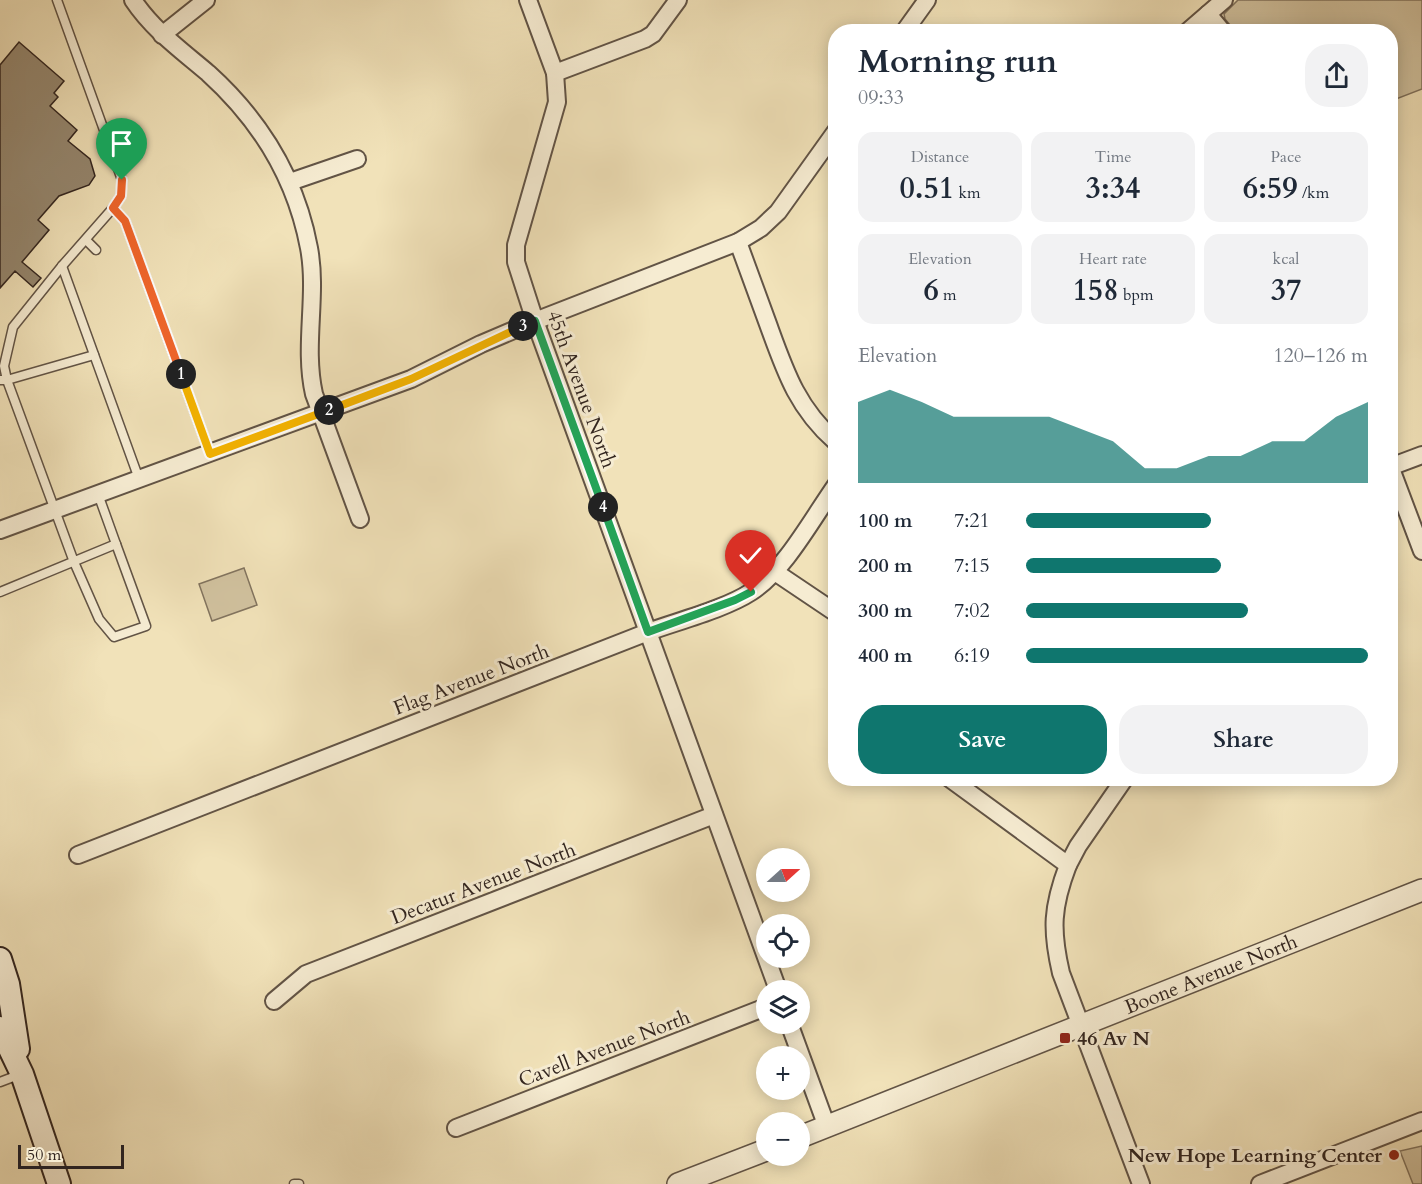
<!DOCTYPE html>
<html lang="en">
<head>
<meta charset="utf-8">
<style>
	:root { --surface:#fff; --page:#f2f2f3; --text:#1f2937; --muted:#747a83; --accent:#0f766e }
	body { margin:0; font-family:Cardo,serif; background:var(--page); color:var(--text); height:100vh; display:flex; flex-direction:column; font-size:22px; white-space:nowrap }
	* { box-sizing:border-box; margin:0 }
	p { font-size:20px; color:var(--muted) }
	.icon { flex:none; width:33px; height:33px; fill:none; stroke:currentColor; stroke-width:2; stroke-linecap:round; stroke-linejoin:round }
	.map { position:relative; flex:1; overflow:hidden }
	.panel { position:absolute; left:828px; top:24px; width:570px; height:762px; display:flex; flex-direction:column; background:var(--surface); border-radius:24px; box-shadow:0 3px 15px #0003 }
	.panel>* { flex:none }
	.needle { width:39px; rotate:69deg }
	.fabs { position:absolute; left:756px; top:848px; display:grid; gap:12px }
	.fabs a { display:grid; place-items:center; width:54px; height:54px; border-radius:50%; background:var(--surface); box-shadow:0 3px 15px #0003; font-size:30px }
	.scale { position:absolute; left:18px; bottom:15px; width:106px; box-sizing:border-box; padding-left:6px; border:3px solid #32251f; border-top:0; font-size:16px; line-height:21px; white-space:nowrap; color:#32251f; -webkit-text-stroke:4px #f6ecd2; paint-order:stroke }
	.pin { position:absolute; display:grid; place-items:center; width:51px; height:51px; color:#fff; margin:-62px -26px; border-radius:50% 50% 50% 0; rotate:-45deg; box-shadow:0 0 6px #0007 }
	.pin .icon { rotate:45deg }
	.km { position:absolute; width:30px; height:30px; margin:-15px; border-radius:50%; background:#222; color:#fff; font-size:16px; line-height:30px; text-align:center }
	.round { display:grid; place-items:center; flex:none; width:63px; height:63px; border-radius:24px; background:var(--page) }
	.headline { display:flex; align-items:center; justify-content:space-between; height:102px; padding:0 30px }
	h1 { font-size:33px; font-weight:700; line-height:45px }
	.metrics { display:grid; grid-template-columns:repeat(3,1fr); gap:9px; height:102px; padding:6px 30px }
	.metrics div { display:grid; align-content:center; border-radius:15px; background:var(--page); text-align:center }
	.metrics b { font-size:30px; font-weight:700 }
	.metrics small { font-size:16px; font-weight:400 }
	.metrics p { font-size:16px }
	.chart { height:168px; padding:12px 30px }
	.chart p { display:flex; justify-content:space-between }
	.chart svg { width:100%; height:108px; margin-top:6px; fill:var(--accent); opacity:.7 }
	.button { display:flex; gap:12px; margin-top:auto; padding:12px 30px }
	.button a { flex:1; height:69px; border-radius:24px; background:var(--accent); color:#fff; font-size:24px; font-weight:700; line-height:69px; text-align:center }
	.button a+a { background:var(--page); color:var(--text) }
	ul { padding:0 30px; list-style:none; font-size:20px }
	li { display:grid; grid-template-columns:96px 72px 1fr; align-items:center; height:45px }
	li i { height:15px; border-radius:8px; background:var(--accent) }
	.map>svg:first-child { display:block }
	.green { fill:#d1c29f; stroke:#82745f; stroke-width:1.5 }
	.building { fill:#95876f; stroke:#32251f; stroke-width:1.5 }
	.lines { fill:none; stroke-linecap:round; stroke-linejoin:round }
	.service-casing { stroke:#625446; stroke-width:11 }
	.minor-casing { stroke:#625446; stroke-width:20 }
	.tertiary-casing { stroke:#625446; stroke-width:24 }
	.secondary-casing { stroke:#32251f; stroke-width:26 }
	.service { stroke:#f6ecd2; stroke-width:8 }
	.minor { stroke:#f6ecd2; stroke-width:16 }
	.tertiary { stroke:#f6ecd2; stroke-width:21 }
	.secondary { stroke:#f6ecd2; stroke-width:22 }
	.split-1-casing { stroke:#fff; stroke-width:12 }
	.split-2-casing { stroke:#fff; stroke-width:12 }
	.split-3-casing { stroke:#fff; stroke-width:12 }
	.split-4-casing { stroke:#fff; stroke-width:12 }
	.split-5-casing { stroke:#fff; stroke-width:12 }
	.split-1 { stroke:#f0652b; stroke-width:8 }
	.split-2 { stroke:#f5b400; stroke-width:8 }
	.split-3 { stroke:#f5b400; stroke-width:8 }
	.split-4 { stroke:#22a559; stroke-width:8 }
	.split-5 { stroke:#22a559; stroke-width:8 }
	.poi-dot { fill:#8f2418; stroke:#f6ecd2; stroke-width:2 }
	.labels { text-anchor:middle; stroke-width:6; stroke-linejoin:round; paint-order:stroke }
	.street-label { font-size:20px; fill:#32251f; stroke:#f6ecd2 }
	.poi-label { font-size:20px; font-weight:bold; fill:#32251f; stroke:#f6ecd2; text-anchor:start }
</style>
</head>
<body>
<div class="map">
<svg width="1422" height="1184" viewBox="0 0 1422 1184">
	<rect width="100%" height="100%" fill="#f1e2b9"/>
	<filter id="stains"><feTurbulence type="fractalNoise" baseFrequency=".00333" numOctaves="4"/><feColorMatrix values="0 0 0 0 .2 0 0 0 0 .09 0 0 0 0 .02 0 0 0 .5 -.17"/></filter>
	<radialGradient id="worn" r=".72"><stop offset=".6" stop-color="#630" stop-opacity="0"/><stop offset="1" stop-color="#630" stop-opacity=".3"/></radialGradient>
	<!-- green -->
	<g class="green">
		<path d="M1238,0H1422V89L1391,101L1390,32L1235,31L1225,19L1224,14Z"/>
		<path d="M244,568L257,605L212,621L199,584Z"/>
		<path d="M1422,1146V1184H1413L1400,1151Z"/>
	</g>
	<!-- building -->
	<path class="building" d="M19,42L64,81L54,93L58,97L50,106L77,130L68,141L90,159L95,176L89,185L59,196L38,220L49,230L22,262L41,278L33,287L15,271L0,288V65Z"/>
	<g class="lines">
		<defs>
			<g id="service">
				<path d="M113,208L125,221L210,454"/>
				<path d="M86,240L96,250"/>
				<path d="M62,266L139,479"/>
				<path d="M0,380H7L94,355"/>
				<path d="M98,494L116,544"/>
				<path d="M0,592L116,544L146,626L114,637L99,619L74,562L7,380L4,366L13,327L62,266L113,208L121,196L122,180L57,0"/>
				<path d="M0,1082L21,1074"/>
				<path d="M294,1184H299"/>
			</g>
			<g id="minor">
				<path d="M133,0C153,30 181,50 208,73C260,120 296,179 309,248C318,296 303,345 314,394L360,519"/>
				<path d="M528,0L555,73L557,102L516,245V262L535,321L778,990"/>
				<path d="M1208,14L1223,32"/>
				<path d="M904,32L927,0"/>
				<path d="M1187,32L1224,0"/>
				<path d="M162,35L206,0"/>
				<path d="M555,73L645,39L653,34L678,0"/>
				<path d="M290,182L357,159"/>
				<path d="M738,242C748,270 758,297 768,324C785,371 797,408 836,442"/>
				<path d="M1390,466L1422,551"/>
				<path d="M1390,467L1422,455"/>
				<path d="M0,530L411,379L481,344L535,321L738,242L761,228L778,212L836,131"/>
				<path d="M775,572L836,613"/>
				<path d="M949,778L1068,865C1052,907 1051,930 1061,973L1141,1184"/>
				<path d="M78,855L648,632C678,621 725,609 751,592C785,570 812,519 836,485"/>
				<path d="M1068,865L1078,846L1125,778"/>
				<path d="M274,1001L306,974L714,815"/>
				<path d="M789,1023L827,1127"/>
				<path d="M456,1128L766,1007"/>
				<path d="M1260,1184L1422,1121"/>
			</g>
			<g id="tertiary">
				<path id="s1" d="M800,1137L1422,890"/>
				<path d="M678,1184L766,1150"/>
			</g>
			<g id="secondary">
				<path d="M0,959L8,984L18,1049"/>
				<path d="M0,1028L22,1074L59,1184"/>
			</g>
		</defs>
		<!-- service casing -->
		<use href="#service" class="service-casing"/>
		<!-- minor casing -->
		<use href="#minor" class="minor-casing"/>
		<!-- tertiary casing -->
		<use href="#tertiary" class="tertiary-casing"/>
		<!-- secondary casing -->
		<use href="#secondary" class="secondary-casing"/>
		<!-- service -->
		<use href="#service" class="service"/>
		<!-- minor -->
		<use href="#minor" class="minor"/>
		<!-- tertiary -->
		<use href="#tertiary" class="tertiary"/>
		<!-- secondary -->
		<use href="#secondary" class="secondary"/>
	</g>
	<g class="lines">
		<defs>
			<path id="split-1" d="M122,180L121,196L113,208L125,221L181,374"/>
			<path id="split-2" d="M181,374L210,454L329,410"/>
			<path id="split-3" d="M329,410L411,379L523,326"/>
			<path id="split-4" d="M523,326L535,321L603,507"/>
			<path id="split-5" d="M603,507L648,632L735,600L751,592"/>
		</defs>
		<!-- split-1 casing -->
		<use href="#split-1" class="split-1-casing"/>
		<!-- split-2 casing -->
		<use href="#split-2" class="split-2-casing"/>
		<!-- split-3 casing -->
		<use href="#split-3" class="split-3-casing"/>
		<!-- split-4 casing -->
		<use href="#split-4" class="split-4-casing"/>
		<!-- split-5 casing -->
		<use href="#split-5" class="split-5-casing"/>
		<!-- split-1 -->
		<use href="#split-1" class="split-1"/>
		<!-- split-2 -->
		<use href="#split-2" class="split-2"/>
		<!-- split-3 -->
		<use href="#split-3" class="split-3"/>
		<!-- split-4 -->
		<use href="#split-4" class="split-4"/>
		<!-- split-5 -->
		<use href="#split-5" class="split-5"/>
	</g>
	<!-- markers -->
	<g class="poi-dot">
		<rect x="1059" y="1032" width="12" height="12" rx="3"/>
		<circle cx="1394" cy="1155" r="6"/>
	</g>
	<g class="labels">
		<!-- street labels -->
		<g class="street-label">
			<text transform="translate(582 389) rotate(70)" y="7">45th Avenue North</text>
			<text transform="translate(471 679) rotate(-21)" y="7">Flag Avenue North</text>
			<text transform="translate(483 883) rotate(-21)" y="7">Decatur Avenue North</text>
			<text dy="7" stroke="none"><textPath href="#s1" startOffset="442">Boone Avenue North</textPath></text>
			<text transform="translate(604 1048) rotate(-21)" y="7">Cavell Avenue North</text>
		</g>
		<!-- poi labels -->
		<g class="poi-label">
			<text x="1077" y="1045">46 Av N</text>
			<text x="1382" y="1162" text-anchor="end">New Hope Learning Center</text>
		</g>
	</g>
	<rect width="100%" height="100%" filter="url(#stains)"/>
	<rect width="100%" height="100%" fill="url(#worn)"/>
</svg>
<div class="fabs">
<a><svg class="needle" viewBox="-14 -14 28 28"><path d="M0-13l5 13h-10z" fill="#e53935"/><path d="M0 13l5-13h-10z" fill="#747a83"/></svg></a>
<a><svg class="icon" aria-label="locate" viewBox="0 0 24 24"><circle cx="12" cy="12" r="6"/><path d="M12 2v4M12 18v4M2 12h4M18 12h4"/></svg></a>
<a><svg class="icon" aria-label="layers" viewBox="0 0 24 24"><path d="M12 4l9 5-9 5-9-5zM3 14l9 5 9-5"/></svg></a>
<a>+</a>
<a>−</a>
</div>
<div class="scale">50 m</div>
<div class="pin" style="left:122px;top:180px;background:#1e9e55"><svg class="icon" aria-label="arrive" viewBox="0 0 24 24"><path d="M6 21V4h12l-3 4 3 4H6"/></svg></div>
<div class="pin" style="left:751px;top:592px;background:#d93025"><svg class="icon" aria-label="check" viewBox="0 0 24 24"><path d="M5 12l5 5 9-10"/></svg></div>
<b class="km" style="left:181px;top:374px">1</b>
<b class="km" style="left:329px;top:410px">2</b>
<b class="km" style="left:523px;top:326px">3</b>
<b class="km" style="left:603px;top:507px">4</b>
<section class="panel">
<div class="headline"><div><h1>Morning run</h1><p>09:33</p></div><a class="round"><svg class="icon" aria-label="share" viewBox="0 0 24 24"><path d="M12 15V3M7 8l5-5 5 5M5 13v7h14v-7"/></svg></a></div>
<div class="metrics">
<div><p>Distance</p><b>0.51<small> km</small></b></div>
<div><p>Time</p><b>3:34</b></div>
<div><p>Pace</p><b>6:59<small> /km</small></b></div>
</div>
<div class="metrics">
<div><p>Elevation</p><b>6<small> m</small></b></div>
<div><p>Heart rate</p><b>158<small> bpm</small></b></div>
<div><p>kcal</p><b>37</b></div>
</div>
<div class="chart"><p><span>Elevation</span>120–126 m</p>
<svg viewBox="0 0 160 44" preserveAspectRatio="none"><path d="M0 44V11L10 6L20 11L30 17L40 17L50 17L60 17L70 22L80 27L90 38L100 38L110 33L120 33L130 27L140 27L150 17L160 11V44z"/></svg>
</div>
<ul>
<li><b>100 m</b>7:21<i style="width:54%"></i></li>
<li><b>200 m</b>7:15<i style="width:57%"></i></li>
<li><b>300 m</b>7:02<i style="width:65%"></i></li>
<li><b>400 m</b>6:19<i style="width:100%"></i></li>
</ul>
<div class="button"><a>Save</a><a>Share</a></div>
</section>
</div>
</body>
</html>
